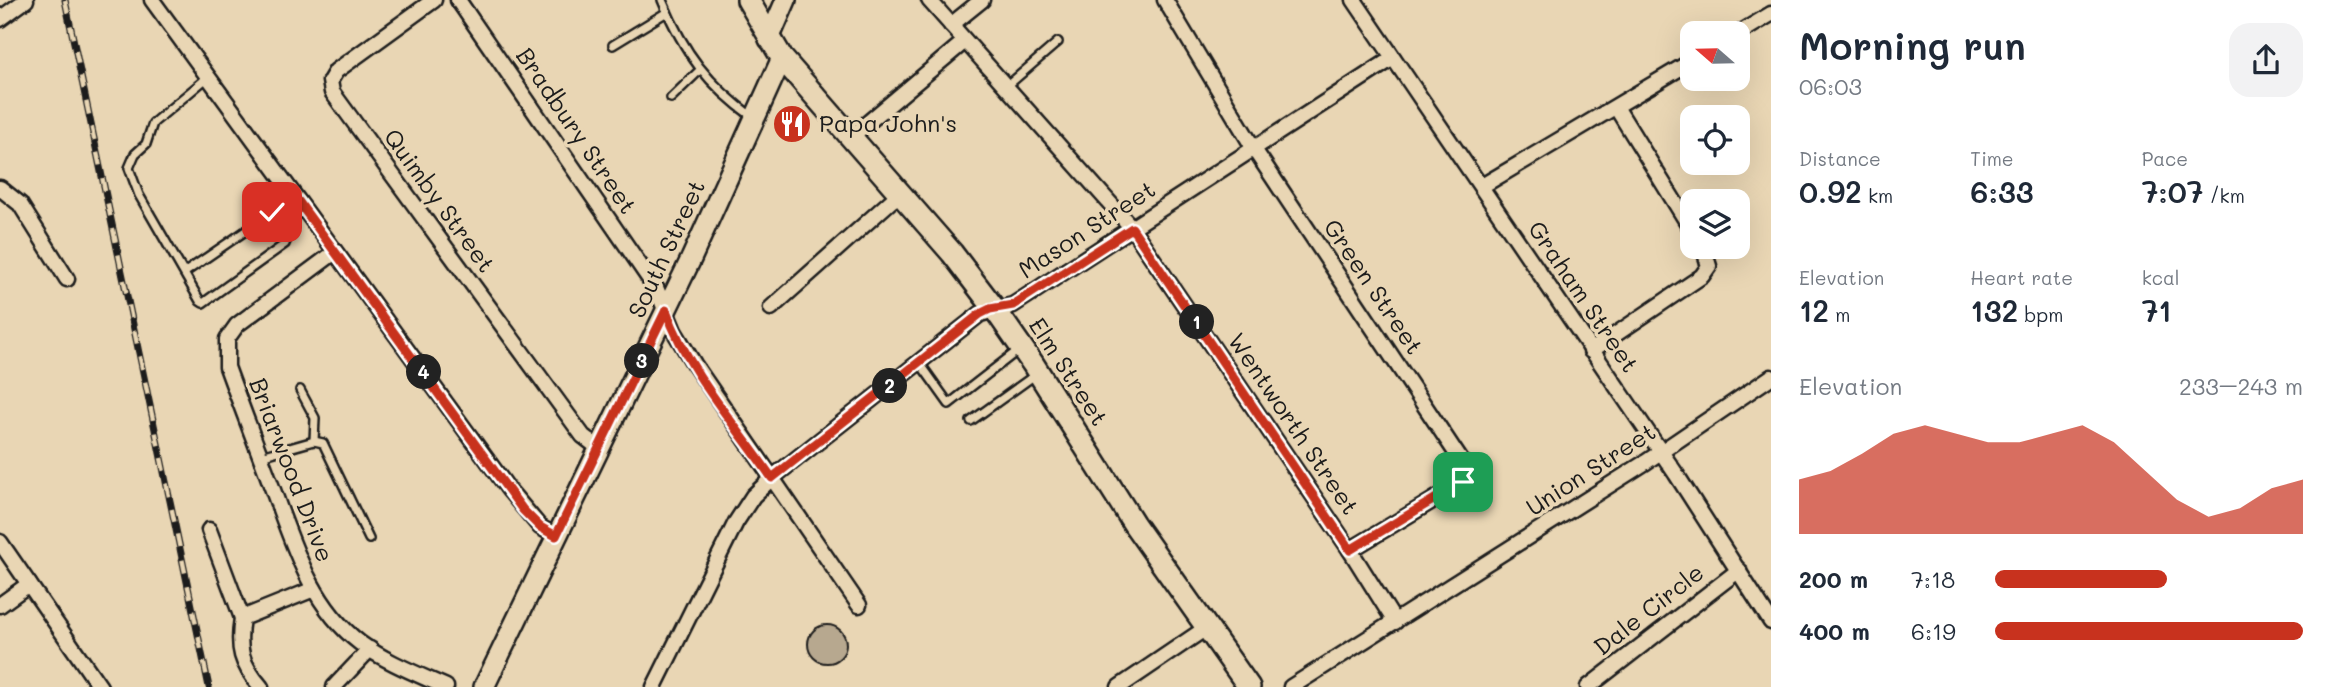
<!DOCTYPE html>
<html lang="en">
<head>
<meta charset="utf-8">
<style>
	:root { --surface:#fff; --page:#f2f2f3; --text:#1f2937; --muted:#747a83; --accent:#c8321e }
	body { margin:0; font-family:Mali,sans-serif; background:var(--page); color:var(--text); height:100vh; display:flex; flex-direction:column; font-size:26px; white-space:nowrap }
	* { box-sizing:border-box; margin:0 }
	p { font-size:23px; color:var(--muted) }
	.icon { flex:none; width:38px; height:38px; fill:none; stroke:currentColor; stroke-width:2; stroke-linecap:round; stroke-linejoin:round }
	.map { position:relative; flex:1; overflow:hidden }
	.side { display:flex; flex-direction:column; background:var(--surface); width:560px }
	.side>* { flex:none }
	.needle { width:46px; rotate:290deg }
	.buttons { position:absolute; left:1680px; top:21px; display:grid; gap:14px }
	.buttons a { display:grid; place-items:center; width:70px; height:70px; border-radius:14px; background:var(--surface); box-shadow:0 7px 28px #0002; font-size:35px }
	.pin { position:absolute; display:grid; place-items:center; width:60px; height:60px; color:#fff; margin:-30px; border-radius:14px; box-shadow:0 4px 10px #0006 }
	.km { position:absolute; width:35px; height:35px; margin:-18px; border-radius:50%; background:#222; color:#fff; font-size:19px; line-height:35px; text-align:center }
	.round { display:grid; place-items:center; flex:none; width:74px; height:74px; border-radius:21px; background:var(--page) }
	.summary { display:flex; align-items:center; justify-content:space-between; height:119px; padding:0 28px }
	h1 { font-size:38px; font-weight:600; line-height:52px }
	.figures { display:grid; grid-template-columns:repeat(3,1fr); gap:10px; height:119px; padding:7px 28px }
	.figures div { display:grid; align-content:center }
	.figures b { font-size:30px; font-weight:600 }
	.figures small { font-size:19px; font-weight:400 }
	.figures p { font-size:19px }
	.chart { height:196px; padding:14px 28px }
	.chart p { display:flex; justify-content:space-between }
	.chart svg { width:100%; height:126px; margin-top:7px; fill:var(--accent); opacity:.7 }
	ul { padding:0 28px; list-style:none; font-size:23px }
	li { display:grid; grid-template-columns:112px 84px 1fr; align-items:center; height:52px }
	li i { height:18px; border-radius:9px; background:var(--accent) }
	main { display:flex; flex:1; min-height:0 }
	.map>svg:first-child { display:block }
	.building { fill:#b7a88f; stroke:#1c1c1c; stroke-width:2 }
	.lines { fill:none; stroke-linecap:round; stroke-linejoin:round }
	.lane-casing { stroke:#1c1c1c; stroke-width:12 }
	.street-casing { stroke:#1c1c1c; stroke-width:19 }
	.secondary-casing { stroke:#1c1c1c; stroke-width:24 }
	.primary-casing { stroke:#1c1c1c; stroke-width:26 }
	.lane { stroke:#e9d6b4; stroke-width:7 }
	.street { stroke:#e9d6b4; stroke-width:14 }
	.secondary { stroke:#e9d6b4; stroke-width:19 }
	.primary { stroke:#e9d6b4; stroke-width:21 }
	.rail-casing { stroke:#1c1c1c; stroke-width:7 }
	.rail { stroke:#e9d6b4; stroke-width:4.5; stroke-dasharray:13; stroke-linecap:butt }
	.route-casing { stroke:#fff; stroke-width:14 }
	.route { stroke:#c8321e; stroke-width:9 }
	.labels { text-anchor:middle; stroke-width:7; stroke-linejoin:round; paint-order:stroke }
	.poi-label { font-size:24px; fill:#1c1c1c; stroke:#e9d6b4; text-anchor:start }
	.street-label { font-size:24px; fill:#1c1c1c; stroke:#e9d6b4 }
</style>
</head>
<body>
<main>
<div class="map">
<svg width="1771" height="687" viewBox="0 0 1771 687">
	<rect width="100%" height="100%" fill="#e9d6b4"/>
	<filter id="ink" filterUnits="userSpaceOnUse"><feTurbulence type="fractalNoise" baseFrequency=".0143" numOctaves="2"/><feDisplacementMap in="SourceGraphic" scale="14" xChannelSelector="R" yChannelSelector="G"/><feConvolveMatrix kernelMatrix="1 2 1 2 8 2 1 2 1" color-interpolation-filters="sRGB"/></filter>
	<g filter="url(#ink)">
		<!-- building -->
		<circle class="building" cx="827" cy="644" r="19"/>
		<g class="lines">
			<defs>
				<g id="lane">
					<path d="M662,0C684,53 708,85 754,118"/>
					<path d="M613,45L667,12"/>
					<path d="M1007,86L1058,42"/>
					<path d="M671,98L700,70"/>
					<path d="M278,217L298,201"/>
					<path d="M184,273L273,212C282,220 292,232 285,244L203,303L200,301L139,195L129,168L135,154L146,144L153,123L208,77"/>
					<path d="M919,362L949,404L1021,348"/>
					<path d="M300,390L315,418L314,441"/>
					<path d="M971,421L1035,375"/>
					<path d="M261,456L314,441L323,443L369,539"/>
				</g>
				<g id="street">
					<path d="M152,0L509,490L540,527L556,536"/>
					<path d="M434,0L336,71L330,81L332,92L583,436L600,449"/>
					<path d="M458,0L657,290L674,331L694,364L859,605"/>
					<path d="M929,0L1132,228L1350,550L1395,622"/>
					<path d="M1165,0L1254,149L1472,477L1350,550"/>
					<path d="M1354,0L1676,474L1771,622"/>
					<path d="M0,19L26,0"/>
					<path d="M951,25L982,0"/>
					<path d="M1738,34L1771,14"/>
					<path d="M1616,107L1692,230"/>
					<path d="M852,136L965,41"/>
					<path d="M1482,186L1692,61"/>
					<path d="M0,188L20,204L67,279"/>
					<path d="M335,252L237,325L227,339V367C241,406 256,444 270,482C292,540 309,604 360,643C386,662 417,674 446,687"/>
					<path d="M771,308L900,193"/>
					<path d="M1591,351L1702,276L1709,266L1703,247"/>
					<path d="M209,530L242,618"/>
					<path d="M0,542L100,687"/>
					<path d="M0,605L29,584"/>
					<path d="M261,687C241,664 237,649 242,618L314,589"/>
					<path d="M334,687L370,649"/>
					<path d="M654,687L736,522L753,496L772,478L980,314L1013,305L1393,58"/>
					<path d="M1119,687L1206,628"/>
					<path d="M1291,687L1646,462L1771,377"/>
					<path d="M1588,687L1739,570"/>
				</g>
				<g id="secondary">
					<path d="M769,39L786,0"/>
					<path d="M484,687L691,259L782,58"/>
				</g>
				<path id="primary" d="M748,0L782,58L952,253L994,308L1033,364L1134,524L1249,687"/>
			</defs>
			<!-- lane casing -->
			<use href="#lane" class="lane-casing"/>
			<!-- street casing -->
			<use href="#street" class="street-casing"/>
			<!-- secondary casing -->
			<use href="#secondary" class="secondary-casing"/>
			<!-- primary casing -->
			<use href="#primary" class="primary-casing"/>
			<!-- lane -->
			<use href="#lane" class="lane"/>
			<!-- street -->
			<use href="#street" class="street"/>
			<!-- secondary -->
			<use href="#secondary" class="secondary"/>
			<!-- primary -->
			<use href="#primary" class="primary"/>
			<defs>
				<path id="rail" d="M65,0L209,687"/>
			</defs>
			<!-- rail casing -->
			<use href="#rail" class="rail-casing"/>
			<!-- rail -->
			<use href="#rail" class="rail"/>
		</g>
	</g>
	<g class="lines" filter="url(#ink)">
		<defs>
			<path id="route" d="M272,212L278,217L298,201L523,510L540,527L556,536L666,310C688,372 735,424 772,478L980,314L990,309L1013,305L1132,228L1350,550L1463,482"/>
		</defs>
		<!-- route casing -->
		<use href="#route" class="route-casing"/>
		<!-- route -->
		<use href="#route" class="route"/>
	</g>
	<!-- icons -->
	<defs>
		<symbol id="restaurant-disc" viewBox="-11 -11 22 22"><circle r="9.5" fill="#c8321e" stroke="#e9d6b4"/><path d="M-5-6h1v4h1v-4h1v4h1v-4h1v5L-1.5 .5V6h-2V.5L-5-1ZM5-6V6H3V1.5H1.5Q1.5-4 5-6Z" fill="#fff"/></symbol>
	</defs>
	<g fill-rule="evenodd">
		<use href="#restaurant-disc" x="770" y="102" width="44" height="44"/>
	</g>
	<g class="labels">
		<!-- poi labels -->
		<g class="poi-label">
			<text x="819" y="132">Papa John's</text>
		</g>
		<!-- street labels -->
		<g class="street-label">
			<text transform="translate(576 131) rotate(56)" y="8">Bradbury Street</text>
			<text transform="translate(439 201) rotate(54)" y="8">Quimby Street</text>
			<text transform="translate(1087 230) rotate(-33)" y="8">Mason Street</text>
			<text transform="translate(667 249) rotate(-65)" y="8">South Street</text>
			<text transform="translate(1373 287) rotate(56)" y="8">Green Street</text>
			<text transform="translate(1583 297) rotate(56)" y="8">Graham Street</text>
			<text transform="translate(1068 372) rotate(57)" y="8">Elm Street</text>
			<text transform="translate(1293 424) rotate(56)" y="8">Wentworth Street</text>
			<text transform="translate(291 470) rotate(69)" y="8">Briarwood Drive</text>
			<text transform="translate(1591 470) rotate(-33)" y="8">Union Street</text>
			<text transform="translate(1649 610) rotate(-38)" y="8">Dale Circle</text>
		</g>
	</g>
</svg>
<div class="buttons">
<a><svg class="needle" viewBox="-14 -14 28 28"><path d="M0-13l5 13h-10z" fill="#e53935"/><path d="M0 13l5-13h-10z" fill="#747a83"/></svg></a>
<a><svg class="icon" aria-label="locate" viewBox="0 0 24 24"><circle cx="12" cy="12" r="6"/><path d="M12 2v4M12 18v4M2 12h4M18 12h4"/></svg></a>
<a><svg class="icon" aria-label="layers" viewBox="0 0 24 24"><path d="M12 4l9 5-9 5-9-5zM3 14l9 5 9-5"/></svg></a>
</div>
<div class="pin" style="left:1463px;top:482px;background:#1e9e55"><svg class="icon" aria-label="arrive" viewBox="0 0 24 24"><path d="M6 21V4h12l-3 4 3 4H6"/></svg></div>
<div class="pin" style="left:272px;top:212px;background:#d93025"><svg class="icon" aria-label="check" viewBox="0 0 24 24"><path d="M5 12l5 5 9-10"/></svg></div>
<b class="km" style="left:1197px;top:322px">1</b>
<b class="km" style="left:890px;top:386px">2</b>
<b class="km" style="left:642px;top:361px">3</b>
<b class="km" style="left:424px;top:372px">4</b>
</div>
<section class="side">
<div class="summary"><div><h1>Morning run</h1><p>06:03</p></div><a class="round"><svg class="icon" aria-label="share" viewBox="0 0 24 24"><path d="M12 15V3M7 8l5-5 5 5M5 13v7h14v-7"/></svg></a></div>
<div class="figures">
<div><p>Distance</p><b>0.92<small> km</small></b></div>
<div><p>Time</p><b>6:33</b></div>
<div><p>Pace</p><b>7:07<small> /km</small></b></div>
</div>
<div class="figures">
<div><p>Elevation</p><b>12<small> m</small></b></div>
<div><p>Heart rate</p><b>132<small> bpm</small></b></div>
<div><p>kcal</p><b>71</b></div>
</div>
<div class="chart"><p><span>Elevation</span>233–243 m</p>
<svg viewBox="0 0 160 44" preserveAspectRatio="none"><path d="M0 44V25L10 22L20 16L30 9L40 6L50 9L60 12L70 12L80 9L90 6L100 12L110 22L120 32L130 38L140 35L150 28L160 25V44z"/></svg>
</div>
<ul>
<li><b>200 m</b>7:18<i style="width:56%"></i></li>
<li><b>400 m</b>6:19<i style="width:100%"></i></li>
</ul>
</section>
</main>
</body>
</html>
